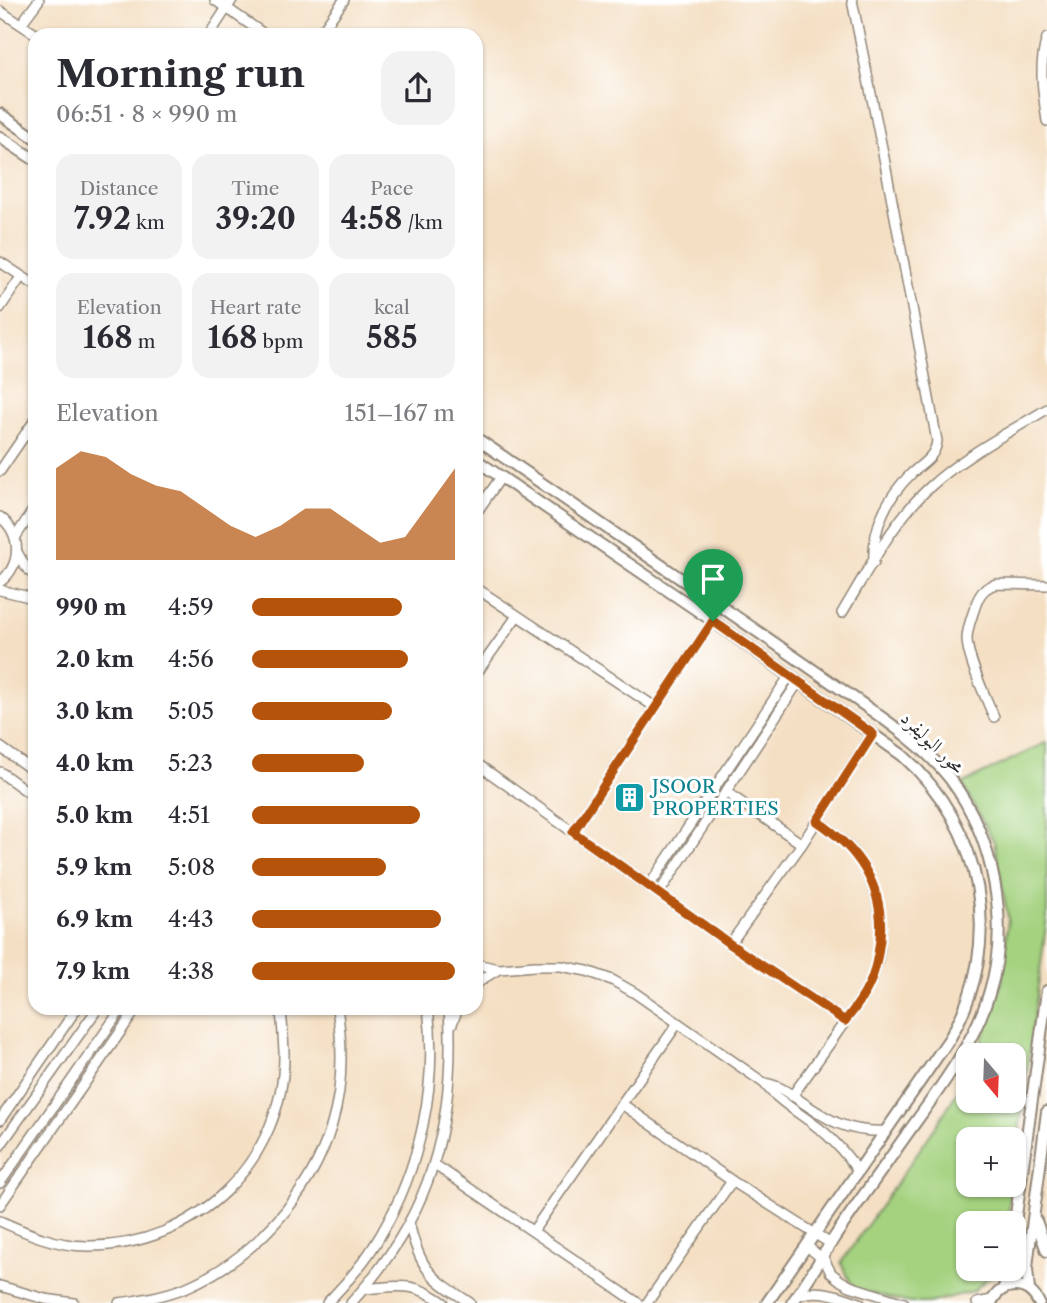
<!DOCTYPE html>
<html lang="en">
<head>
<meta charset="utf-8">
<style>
	:root { --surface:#fff; --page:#f2f2f3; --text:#2b2b33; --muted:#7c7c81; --accent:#b45309 }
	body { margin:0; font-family:"Libre Caslon Text",Amiri,serif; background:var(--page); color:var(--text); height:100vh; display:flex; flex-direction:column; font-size:26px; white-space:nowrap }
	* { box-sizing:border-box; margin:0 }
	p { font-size:23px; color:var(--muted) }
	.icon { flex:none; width:38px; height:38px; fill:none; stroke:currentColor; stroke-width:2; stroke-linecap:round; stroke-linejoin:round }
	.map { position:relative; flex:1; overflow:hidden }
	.drawer { position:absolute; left:28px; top:28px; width:455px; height:987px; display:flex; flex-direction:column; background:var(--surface); border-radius:21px; box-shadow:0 2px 5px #0004 }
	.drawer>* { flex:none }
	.needle { width:46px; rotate:161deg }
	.fabs { position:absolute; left:956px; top:1043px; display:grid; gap:14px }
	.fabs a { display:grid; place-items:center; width:70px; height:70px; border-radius:14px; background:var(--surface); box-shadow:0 2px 5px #0004; font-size:35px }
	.pin { position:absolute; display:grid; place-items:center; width:60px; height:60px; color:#fff; margin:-72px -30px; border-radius:50% 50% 50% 0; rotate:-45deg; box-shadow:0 0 7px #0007 }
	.pin .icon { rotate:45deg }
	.round { display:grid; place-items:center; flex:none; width:74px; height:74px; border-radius:21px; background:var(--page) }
	.headline { display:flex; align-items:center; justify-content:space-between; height:119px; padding:0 28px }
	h1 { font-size:38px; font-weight:700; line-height:52px }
	.figures { display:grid; grid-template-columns:repeat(3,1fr); gap:10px; height:119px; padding:7px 28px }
	.figures div { display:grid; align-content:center; border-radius:18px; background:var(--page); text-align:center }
	.figures b { font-size:30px; font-weight:700 }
	.figures small { font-size:19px; font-weight:400 }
	.figures p { font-size:19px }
	.chart { height:196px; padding:14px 28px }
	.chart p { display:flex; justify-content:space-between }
	.chart svg { width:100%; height:126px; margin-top:7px; fill:var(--accent); opacity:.7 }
	ul { padding:0 28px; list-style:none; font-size:23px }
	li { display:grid; grid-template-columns:112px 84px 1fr; align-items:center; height:52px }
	li i { height:18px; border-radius:9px; background:var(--accent) }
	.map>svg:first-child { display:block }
	.green { fill:#a4d27f; stroke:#687e55; stroke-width:2 }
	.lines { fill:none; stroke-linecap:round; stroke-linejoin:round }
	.minor-casing { stroke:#908577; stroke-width:12 }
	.tertiary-casing { stroke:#908577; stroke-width:14 }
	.minor { stroke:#fff; stroke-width:9 }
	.tertiary { stroke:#fff; stroke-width:10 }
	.route-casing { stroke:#fff; stroke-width:14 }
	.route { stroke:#b45309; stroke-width:9 }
	.labels { text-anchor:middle; stroke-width:6; stroke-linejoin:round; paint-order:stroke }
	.street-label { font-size:19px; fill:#2b2b2b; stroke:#fff }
	.culture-label { font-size:19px; fill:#0d838f; stroke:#fff; text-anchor:start }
</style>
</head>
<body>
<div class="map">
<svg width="1047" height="1303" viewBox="0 0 1047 1303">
	<rect width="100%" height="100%" fill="#fff"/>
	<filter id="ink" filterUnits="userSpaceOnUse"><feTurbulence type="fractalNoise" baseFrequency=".0143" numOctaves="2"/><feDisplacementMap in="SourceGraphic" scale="14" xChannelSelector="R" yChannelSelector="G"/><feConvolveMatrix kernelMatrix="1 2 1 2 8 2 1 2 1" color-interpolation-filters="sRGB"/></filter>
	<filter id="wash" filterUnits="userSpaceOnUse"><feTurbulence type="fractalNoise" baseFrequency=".00686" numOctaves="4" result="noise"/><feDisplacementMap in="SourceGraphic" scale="28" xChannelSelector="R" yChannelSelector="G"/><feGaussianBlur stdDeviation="1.57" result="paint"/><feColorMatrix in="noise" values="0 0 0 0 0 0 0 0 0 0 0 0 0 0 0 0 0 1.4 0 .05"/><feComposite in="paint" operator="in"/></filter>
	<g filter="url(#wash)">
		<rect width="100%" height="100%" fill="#f4dfc3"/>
		<!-- green -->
		<path class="green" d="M1047,742V918L1013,1178V1139H968V1185H1012L1007,1223H968V1269H999L973,1291L929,1303H909L854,1289L841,1263L936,1126L968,1074V1101H1013V1055H977L1002,982L1008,918L994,842L962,784Z"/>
	</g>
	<g filter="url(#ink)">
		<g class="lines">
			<defs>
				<g id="minor">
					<path d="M215,0L261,32"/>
					<path d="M852,0L884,158L937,441C935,458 922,463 911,474C887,497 872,528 874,562"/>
					<path d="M0,11L37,35"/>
					<path d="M21,24L39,0"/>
					<path d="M209,35L232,0"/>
					<path d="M319,35L344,0"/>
					<path d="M1047,38C1038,66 1043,92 1047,121"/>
					<path d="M0,262L35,285"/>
					<path d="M0,308L21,277"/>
					<path d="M0,471L35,420"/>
					<path d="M476,513L501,477"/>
					<path d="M0,517C22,534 22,565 0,582"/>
					<path d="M15,538L35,507"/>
					<path d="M17,552L25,566L35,577"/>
					<path d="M476,588L655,707"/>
					<path d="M0,590L25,596L35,600"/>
					<path d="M842,613C868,570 894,519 931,486C965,455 1008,433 1047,409"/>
					<path d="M476,674L517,616"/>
					<path d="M994,717C986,698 967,658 967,639C967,628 972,617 975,607C979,595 983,588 996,584L1047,585"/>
					<path d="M0,747L35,772"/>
					<path d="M476,763L730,944L845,1021"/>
					<path d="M0,772L35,797"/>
					<path d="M726,792L802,844"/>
					<path d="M573,832L713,621"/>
					<path d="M649,886L790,675"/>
					<path d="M659,893L799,681"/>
					<path d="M730,944L802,844L873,734"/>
					<path d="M476,964L499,969L535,966H561L587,971L612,980L635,993L764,1083C778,1101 798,1112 816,1126C833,1138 846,1154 858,1171"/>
					<path d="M476,985L481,980L499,969"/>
					<path d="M452,1024L458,1008"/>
					<path d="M764,1083C778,1085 788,1092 799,1100C828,1120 848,1133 886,1131"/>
					<path d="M792,1096C808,1074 824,1052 839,1030C850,1015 861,1001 869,985C890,941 882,884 850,848C840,837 829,829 817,821"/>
					<path d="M622,1104L732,1181L831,1244"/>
					<path d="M0,1120L77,1008"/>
					<path d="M0,1146L98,1008"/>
					<path d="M435,1165L638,1303"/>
					<path d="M0,1183L122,1008"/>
					<path d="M0,1205L137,1008"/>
					<path d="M0,1221C27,1233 56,1246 87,1246C195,1248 286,1160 284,1051C283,1037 283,1022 280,1008"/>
					<path d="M409,1223C421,1272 430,1276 470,1303"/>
					<path d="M533,1231L678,1023"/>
					<path d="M807,1246L825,1261L831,1273L841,1281L850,1286L904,1303"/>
					<path d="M0,1286L45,1299L74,1303"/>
					<path d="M364,1289C400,1286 413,1281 444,1303"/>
					<path d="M797,1296C817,1287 840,1296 860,1303"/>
					<path d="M119,1303C142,1300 165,1296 187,1287C254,1258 311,1195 332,1124C343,1087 343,1047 337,1008"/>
					<path d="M327,1303C347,1282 366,1261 380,1236C420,1169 438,1085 428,1008"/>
					<path d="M351,1303C431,1216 456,1125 449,1008"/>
					<path d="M647,1303L732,1181"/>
					<path d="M977,1303L992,1300"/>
				</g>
				<g id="tertiary">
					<path d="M0,114L35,138"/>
					<path d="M0,137L35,160"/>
					<path d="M476,438C578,508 681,579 783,649C809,667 835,685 861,703C893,725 927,749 951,780C994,838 1011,925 989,994C972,1051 928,1103 895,1151C875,1180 853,1209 834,1238C820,1260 807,1282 792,1303"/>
					<path d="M476,460L713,621L902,755C983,826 1006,943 950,1038L767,1303"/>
					<path d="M1036,1221L1047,1251"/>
					<path d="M1013,1237L1047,991"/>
					<path d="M1004,1288L1008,1269"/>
					<path d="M1029,1290L1027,1269L1028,1258L1047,1112"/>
					<path d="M991,1303C1002,1280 1028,1281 1039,1303"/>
				</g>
			</defs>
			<!-- minor casing -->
			<use href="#minor" class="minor-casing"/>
			<!-- tertiary casing -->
			<use href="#tertiary" class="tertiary-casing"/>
			<!-- minor -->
			<use href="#minor" class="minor"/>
			<!-- tertiary -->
			<use href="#tertiary" class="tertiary"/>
		</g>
	</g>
	<g class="lines" filter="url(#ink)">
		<defs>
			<path id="route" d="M713,621L873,734L817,821C865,853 889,896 878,954C876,965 874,975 869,985C863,998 854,1010 845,1021L730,944L573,832Z"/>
		</defs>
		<!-- route casing -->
		<use href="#route" class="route-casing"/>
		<!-- route -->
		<use href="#route" class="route"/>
	</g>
	<!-- icons -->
	<defs>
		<symbol id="building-square" viewBox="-11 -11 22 22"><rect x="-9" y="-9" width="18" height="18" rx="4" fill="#0f9aa8" stroke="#fff"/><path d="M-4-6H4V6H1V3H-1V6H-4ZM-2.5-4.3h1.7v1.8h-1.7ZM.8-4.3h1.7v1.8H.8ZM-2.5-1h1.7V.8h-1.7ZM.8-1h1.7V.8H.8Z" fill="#fff"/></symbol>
	</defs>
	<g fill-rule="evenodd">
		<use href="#building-square" x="612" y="780" width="35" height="35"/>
	</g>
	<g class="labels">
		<!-- street labels -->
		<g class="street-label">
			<text transform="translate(933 742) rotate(44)" y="7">محور البوليفرد</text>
		</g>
		<!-- culture labels -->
		<g class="culture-label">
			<text x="652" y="793">JSOOR<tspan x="652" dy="22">PROPERTIES</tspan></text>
		</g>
	</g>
</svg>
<div class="fabs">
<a><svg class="needle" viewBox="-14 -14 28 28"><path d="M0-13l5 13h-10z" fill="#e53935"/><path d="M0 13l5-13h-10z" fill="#7c7c81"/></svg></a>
<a>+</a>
<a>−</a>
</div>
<div class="pin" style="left:713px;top:621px;background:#1e9e55"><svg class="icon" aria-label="arrive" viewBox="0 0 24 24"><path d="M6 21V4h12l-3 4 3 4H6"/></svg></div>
<section class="drawer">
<div class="headline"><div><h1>Morning run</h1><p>06:51 · 8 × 990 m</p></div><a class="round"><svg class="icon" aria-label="share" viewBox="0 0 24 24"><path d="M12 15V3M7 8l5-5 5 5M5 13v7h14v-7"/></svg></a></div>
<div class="figures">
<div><p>Distance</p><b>7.92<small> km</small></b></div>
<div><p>Time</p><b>39:20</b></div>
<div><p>Pace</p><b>4:58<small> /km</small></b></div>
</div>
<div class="figures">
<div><p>Elevation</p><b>168<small> m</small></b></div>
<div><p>Heart rate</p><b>168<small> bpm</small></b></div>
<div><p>kcal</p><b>585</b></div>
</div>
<div class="chart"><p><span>Elevation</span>151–167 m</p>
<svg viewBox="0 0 160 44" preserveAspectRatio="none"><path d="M0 44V12L10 6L20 8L30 14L40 18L50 20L60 26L70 32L80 36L90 32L100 26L110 26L120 32L130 38L140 36L150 24L160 12V44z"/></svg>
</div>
<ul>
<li><b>990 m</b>4:59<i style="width:74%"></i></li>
<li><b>2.0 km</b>4:56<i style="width:77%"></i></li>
<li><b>3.0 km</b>5:05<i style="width:69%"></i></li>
<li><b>4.0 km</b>5:23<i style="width:55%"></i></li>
<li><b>5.0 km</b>4:51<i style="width:83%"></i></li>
<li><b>5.9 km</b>5:08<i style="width:66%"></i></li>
<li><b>6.9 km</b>4:43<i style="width:93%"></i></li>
<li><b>7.9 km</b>4:38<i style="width:100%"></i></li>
</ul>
</section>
</div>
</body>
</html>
